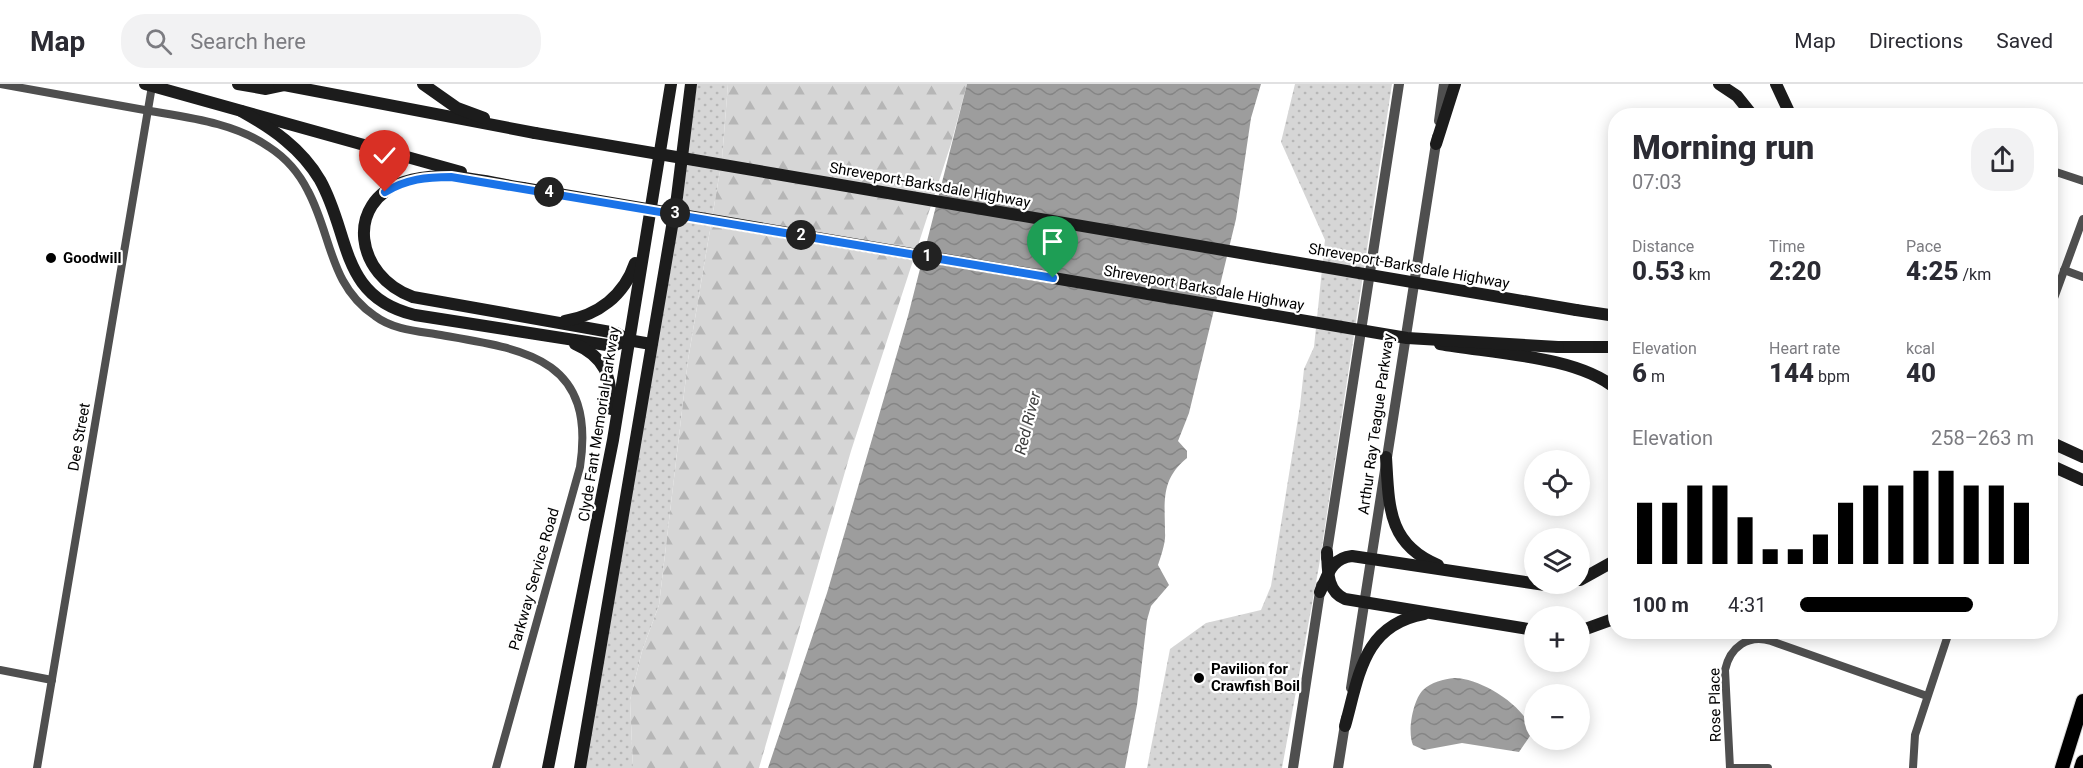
<!DOCTYPE html>
<html lang="en">
<head>
<meta charset="utf-8">
<style>
	:root { --surface:#fff; --page:#f2f2f3; --text:#2b2b33; --muted:#7c7c81; --line:#e1e1e2; --accent:#000 }
	body { margin:0; font-family:Roboto,sans-serif; background:var(--page); color:var(--text); height:100vh; display:flex; flex-direction:column; font-size:22px; white-space:nowrap }
	* { box-sizing:border-box; margin:0 }
	p { font-size:20px; color:var(--muted) }
	.icon { flex:none; width:33px; height:33px; fill:none; stroke:currentColor; stroke-width:2; stroke-linecap:round; stroke-linejoin:round }
	.map { position:relative; flex:1; overflow:hidden }
	.panel { position:absolute; left:1608px; top:24px; width:450px; height:531px; display:flex; flex-direction:column; background:var(--surface); border-radius:24px; box-shadow:0 3px 15px #0003 }
	.panel>* { flex:none }
	.controls { position:absolute; left:1524px; top:366px; display:grid; gap:12px }
	.controls a { display:grid; place-items:center; width:66px; height:66px; border-radius:50%; background:var(--surface); box-shadow:0 3px 15px #0003; font-size:30px }
	.pin { position:absolute; display:grid; place-items:center; width:51px; height:51px; color:#fff; margin:-62px -26px; border-radius:50% 50% 50% 0; rotate:-45deg; box-shadow:0 0 6px #0007 }
	.pin .icon { rotate:45deg }
	.km { position:absolute; width:30px; height:30px; margin:-15px; border-radius:50%; background:#222; color:#fff; font-size:16px; line-height:30px; text-align:center }
	.round { display:grid; place-items:center; flex:none; width:63px; height:63px; border-radius:24px; background:var(--page) }
	.head { display:flex; align-items:center; justify-content:space-between; height:102px; padding:0 24px }
	h1 { font-size:33px; font-weight:800; line-height:45px }
	.metrics { display:grid; grid-template-columns:repeat(3,1fr); gap:9px; height:102px; padding:6px 24px }
	.metrics div { display:grid; align-content:center }
	.metrics b { font-size:26px; font-weight:800 }
	.metrics small { font-size:16px; font-weight:400 }
	.metrics p { font-size:16px }
	.chart { height:168px; padding:12px 24px }
	.chart p { display:flex; justify-content:space-between }
	.chart svg { width:100%; height:108px; margin-top:6px; stroke:var(--accent); stroke-width:6 }
	ul { padding:0 24px; list-style:none; font-size:20px }
	li { display:grid; grid-template-columns:96px 72px 1fr; align-items:center; height:45px }
	li i { height:15px; border-radius:8px; background:var(--accent) }
	header { display:flex; align-items:center; gap:36px; box-sizing:border-box; height:84px; padding:0 30px; background:var(--surface); border-bottom:2px solid var(--line) }
	header strong { font-size:28px }
	nav { display:flex; gap:33px; margin-inline-start:auto; font-size:21px }
	.search { width:420px; height:54px; background:var(--page); display:flex; align-items:center; gap:15px; box-sizing:border-box; padding:0 21px; border-radius:24px; color:var(--muted); font-size:22px }
	.map>svg:first-child { display:block }
	.grass { fill:url(#grass-dots) }
	.forest { fill:url(#forest-firs) }
	.water { fill:url(#water-waves) }
	.lines { fill:none; stroke-linecap:round; stroke-linejoin:round }
	.primary-casing { stroke:#dbdbdb; stroke-width:16 }
	.minor { stroke:#4f4f4f; stroke-width:8 }
	.tertiary { stroke:#4f4f4f; stroke-width:10 }
	.secondary { stroke:#1c1c1c; stroke-width:12 }
	.primary { stroke:#000; stroke-width:14 }
	.secondary-bridge { stroke:#1c1c1c; stroke-width:12 }
	.route-casing { stroke:#fff; stroke-width:12 }
	.route { stroke:#1a73e8; stroke-width:8 }
	.poi-dot { fill:#000; stroke:#fff; stroke-width:2 }
	.labels { text-anchor:middle; stroke-width:4.5; stroke-linejoin:round; paint-order:stroke }
	.street-label { font-size:15px; fill:#000; stroke:#fff }
	.poi-label { font-size:15px; font-weight:bold; fill:#000; stroke:#fff; text-anchor:start }
	.water-label { font-size:16px; font-style:italic; fill:#3e3e3e; stroke:#fff }
</style>
</head>
<body>
<header>
<strong>Map</strong>
<div class="search"><svg class="icon" aria-label="search" viewBox="0 0 24 24"><circle cx="10" cy="10" r="6"/><path d="M15 15l6 6"/></svg>Search here</div>
<nav><a>Map</a><a>Directions</a><a>Saved</a></nav>
</header>
<div class="map">
<svg width="2083" height="684" viewBox="0 0 2083 684">
	<defs>
		<pattern id="grass-dots" width="8" height="8" patternUnits="userSpaceOnUse" patternTransform="scale(1.5)"><rect width="8" height="8" fill="#d6d6d6"/><path d="M2 2h.1M6 6h.1" fill="none" stroke="#b6b6b6" stroke-width="1.8" stroke-linecap="round"/></pattern>
		<pattern id="forest-firs" width="22" height="20" patternUnits="userSpaceOnUse" patternTransform="scale(1.5)"><rect width="22" height="20" fill="#d6d6d6"/><path d="M5 1l3.5 6h-7zM16 11l3.5 6h-7z" fill="#b6b6b6"/></pattern>
		<pattern id="water-waves" width="16" height="10" patternUnits="userSpaceOnUse" patternTransform="scale(1.5)"><rect width="16" height="10" fill="#9d9d9d"/><path d="M0 5q4-4 8 0t8 0" fill="none" stroke="#858585"/></pattern>
	</defs>
	<rect width="100%" height="100%" fill="#fff"/>
	<!-- grass -->
	<g class="grass">
		<path d="M697,0H728L722,75L688,276L659,521L642,567L630,616L633,684H585L677,143Z"/>
		<path d="M1295,0H1392L1319,482L1282,684H1147L1170,565L1206,539L1261,526L1271,502L1300,322L1304,285L1314,263L1325,156L1281,58Z"/>
	</g>
	<!-- forest -->
	<path class="forest" d="M728,0H967L951,60L851,367L759,684H633L630,616L642,567L659,521L688,276L722,75Z"/>
	<!-- water -->
	<g class="water">
		<path d="M967,0H1261L1251,34L1236,135L1189,329L1178,357L1187,367V374C1160,396 1165,418 1165,449C1166,458 1161,472 1158,481L1169,501L1151,522L1147,536L1137,621L1125,684H768L827,509L908,232Z"/>
		<path d="M1454,594C1479,593 1528,623 1532,649L1519,668L1462,659L1424,666L1413,661C1407,648 1413,616 1423,606C1431,598 1444,595 1454,594Z"/>
	</g>
	<g class="lines">
		<defs>
			<g id="primary">
				<path d="M2062,684L2083,617"/>
				<path d="M2081,684L2083,678"/>
			</g>
		</defs>
		<!-- primary casing -->
		<use href="#primary" class="primary-casing"/>
		<!-- minor -->
		<g class="minor">
			<path d="M0,0C46,8 93,17 139,25C182,33 232,37 269,63C286,74 299,89 308,107C332,152 329,201 375,232C392,245 415,247 435,250C521,265 597,271 580,383L496,684"/>
			<path d="M2050,86L2083,97"/>
			<path d="M2064,186L2083,193"/>
			<path d="M2050,225L2083,135"/>
			<path d="M0,586L52,596"/>
			<path d="M37,684L152,2"/>
			<path d="M1730,684L1725,586C1730,563 1748,550 1771,557L1927,612"/>
			<path d="M1730,684H1768"/>
			<path d="M1913,684L1915,651L1949,548"/>
		</g>
		<!-- tertiary -->
		<g class="tertiary">
			<path d="M1439,37L1444,0"/>
			<path d="M1326,474L1399,0"/>
			<path d="M1351,604L1437,53"/>
			<path d="M1293,684L1321,501"/>
			<path d="M1338,684L1346,634"/>
		</g>
		<!-- secondary -->
		<g class="secondary">
			<path d="M145,0L461,88"/>
			<path d="M238,0L266,5L285,1"/>
			<path d="M279,0L535,49"/>
			<path d="M423,0L457,24L484,34"/>
			<path d="M1719,0L1737,12L1753,32"/>
			<path d="M1776,0L1791,32"/>
			<path d="M241,27C273,45 301,64 320,96C351,151 339,213 415,231L613,262L628,256"/>
			<path d="M1436,60L1455,0"/>
			<path d="M523,104C486,98 441,85 404,98C344,118 355,192 413,213L616,249L628,256L651,260"/>
			<path d="M1576,226L1616,232"/>
			<path d="M565,237C598,231 624,212 635,179"/>
			<path d="M575,260C605,273 612,293 611,325"/>
			<path d="M1440,260C1490,269 1579,272 1616,305"/>
			<path d="M1558,263H1616"/>
			<path d="M2050,358L2083,373"/>
			<path d="M1386,373C1389,421 1387,460 1438,481"/>
			<path d="M2050,381L2083,396"/>
			<path d="M1327,468C1328,485 1326,507 1345,515L1534,546"/>
			<path d="M1580,496L1616,476"/>
			<path d="M1320,508C1328,491 1331,474 1352,472L1545,501L1567,500"/>
			<path d="M1580,547L1616,534"/>
			<path d="M1345,642C1359,592 1363,541 1424,530"/>
			<path d="M548,684L613,356L671,0"/>
			<path d="M580,684L677,113L691,0"/>
		</g>
		<!-- primary -->
		<use href="#primary" class="primary"/>
		<!-- secondary-bridge -->
		<g class="secondary-bridge">
			<path d="M535,49L1576,226"/>
			<path d="M523,104L1407,254L1558,263"/>
		</g>
	</g>
	<g class="lines">
		<defs>
			<path id="route" d="M385,108C407,95 426,93 451,93L1053,194"/>
		</defs>
		<!-- route casing -->
		<use href="#route" class="route-casing"/>
		<!-- route -->
		<use href="#route" class="route"/>
	</g>
	<!-- markers -->
	<g class="poi-dot">
		<circle cx="51" cy="174" r="6"/>
		<circle cx="1199" cy="594" r="6"/>
	</g>
	<g class="labels">
		<!-- street labels -->
		<g class="street-label">
			<text transform="translate(930 101) rotate(10)" y="5">Shreveport-Barksdale Highway</text>
			<text transform="translate(1409 182) rotate(10)" y="5">Shreveport-Barksdale Highway</text>
			<text transform="translate(1204 204) rotate(10)" y="5">Shreveport Barksdale Highway</text>
			<text transform="translate(599 340) rotate(-81)" y="5">Clyde Fant Memorial Parkway</text>
			<text transform="translate(1376 340) rotate(-82)" y="5">Arthur Ray Teague Parkway</text>
			<text transform="translate(79 353) rotate(-80)" y="5">Dee Street</text>
			<text transform="translate(534 495) rotate(-74)" y="5">Parkway Service Road</text>
			<text transform="translate(1715 621) rotate(-91)" y="5">Rose Place</text>
		</g>
		<!-- poi labels -->
		<g class="poi-label">
			<text x="63" y="179">Goodwill</text>
			<text x="1211" y="590">Pavilion for<tspan x="1211" dy="17">Crawfish Boil</tspan></text>
		</g>
		<!-- water labels -->
		<g class="water-label">
			<text transform="translate(1027 339) rotate(-76)" y="6">Red River</text>
		</g>
	</g>
</svg>
<div class="controls">
<a><svg class="icon" aria-label="locate" viewBox="0 0 24 24"><circle cx="12" cy="12" r="6"/><path d="M12 2v4M12 18v4M2 12h4M18 12h4"/></svg></a>
<a><svg class="icon" aria-label="layers" viewBox="0 0 24 24"><path d="M12 4l9 5-9 5-9-5zM3 14l9 5 9-5"/></svg></a>
<a>+</a>
<a>−</a>
</div>
<div class="pin" style="left:1053px;top:194px;background:#1e9e55"><svg class="icon" aria-label="arrive" viewBox="0 0 24 24"><path d="M6 21V4h12l-3 4 3 4H6"/></svg></div>
<div class="pin" style="left:385px;top:108px;background:#d93025"><svg class="icon" aria-label="check" viewBox="0 0 24 24"><path d="M5 12l5 5 9-10"/></svg></div>
<b class="km" style="left:927px;top:172px">1</b>
<b class="km" style="left:801px;top:151px">2</b>
<b class="km" style="left:675px;top:129px">3</b>
<b class="km" style="left:549px;top:108px">4</b>
<section class="panel">
<div class="head"><div><h1>Morning run</h1><p>07:03</p></div><a class="round"><svg class="icon" aria-label="share" viewBox="0 0 24 24"><path d="M12 15V3M7 8l5-5 5 5M5 13v7h14v-7"/></svg></a></div>
<div class="metrics">
<div><p>Distance</p><b>0.53<small> km</small></b></div>
<div><p>Time</p><b>2:20</b></div>
<div><p>Pace</p><b>4:25<small> /km</small></b></div>
</div>
<div class="metrics">
<div><p>Elevation</p><b>6<small> m</small></b></div>
<div><p>Heart rate</p><b>144<small> bpm</small></b></div>
<div><p>kcal</p><b>40</b></div>
</div>
<div class="chart"><p><span>Elevation</span>258–263 m</p>
<svg viewBox="0 0 160 44" preserveAspectRatio="none"><path d="M5 44V19M15 44V19M25 44V12M35 44V12M45 44V25M55 44V38M65 44V38M75 44V32M85 44V19M95 44V12M105 44V12M115 44V6M125 44V6M135 44V12M145 44V12M155 44V19"/></svg>
</div>
<ul>
<li><b>100 m</b>4:31<i style="width:74%"></i></li>
</ul>
</section>
</div>
</body>
</html>
